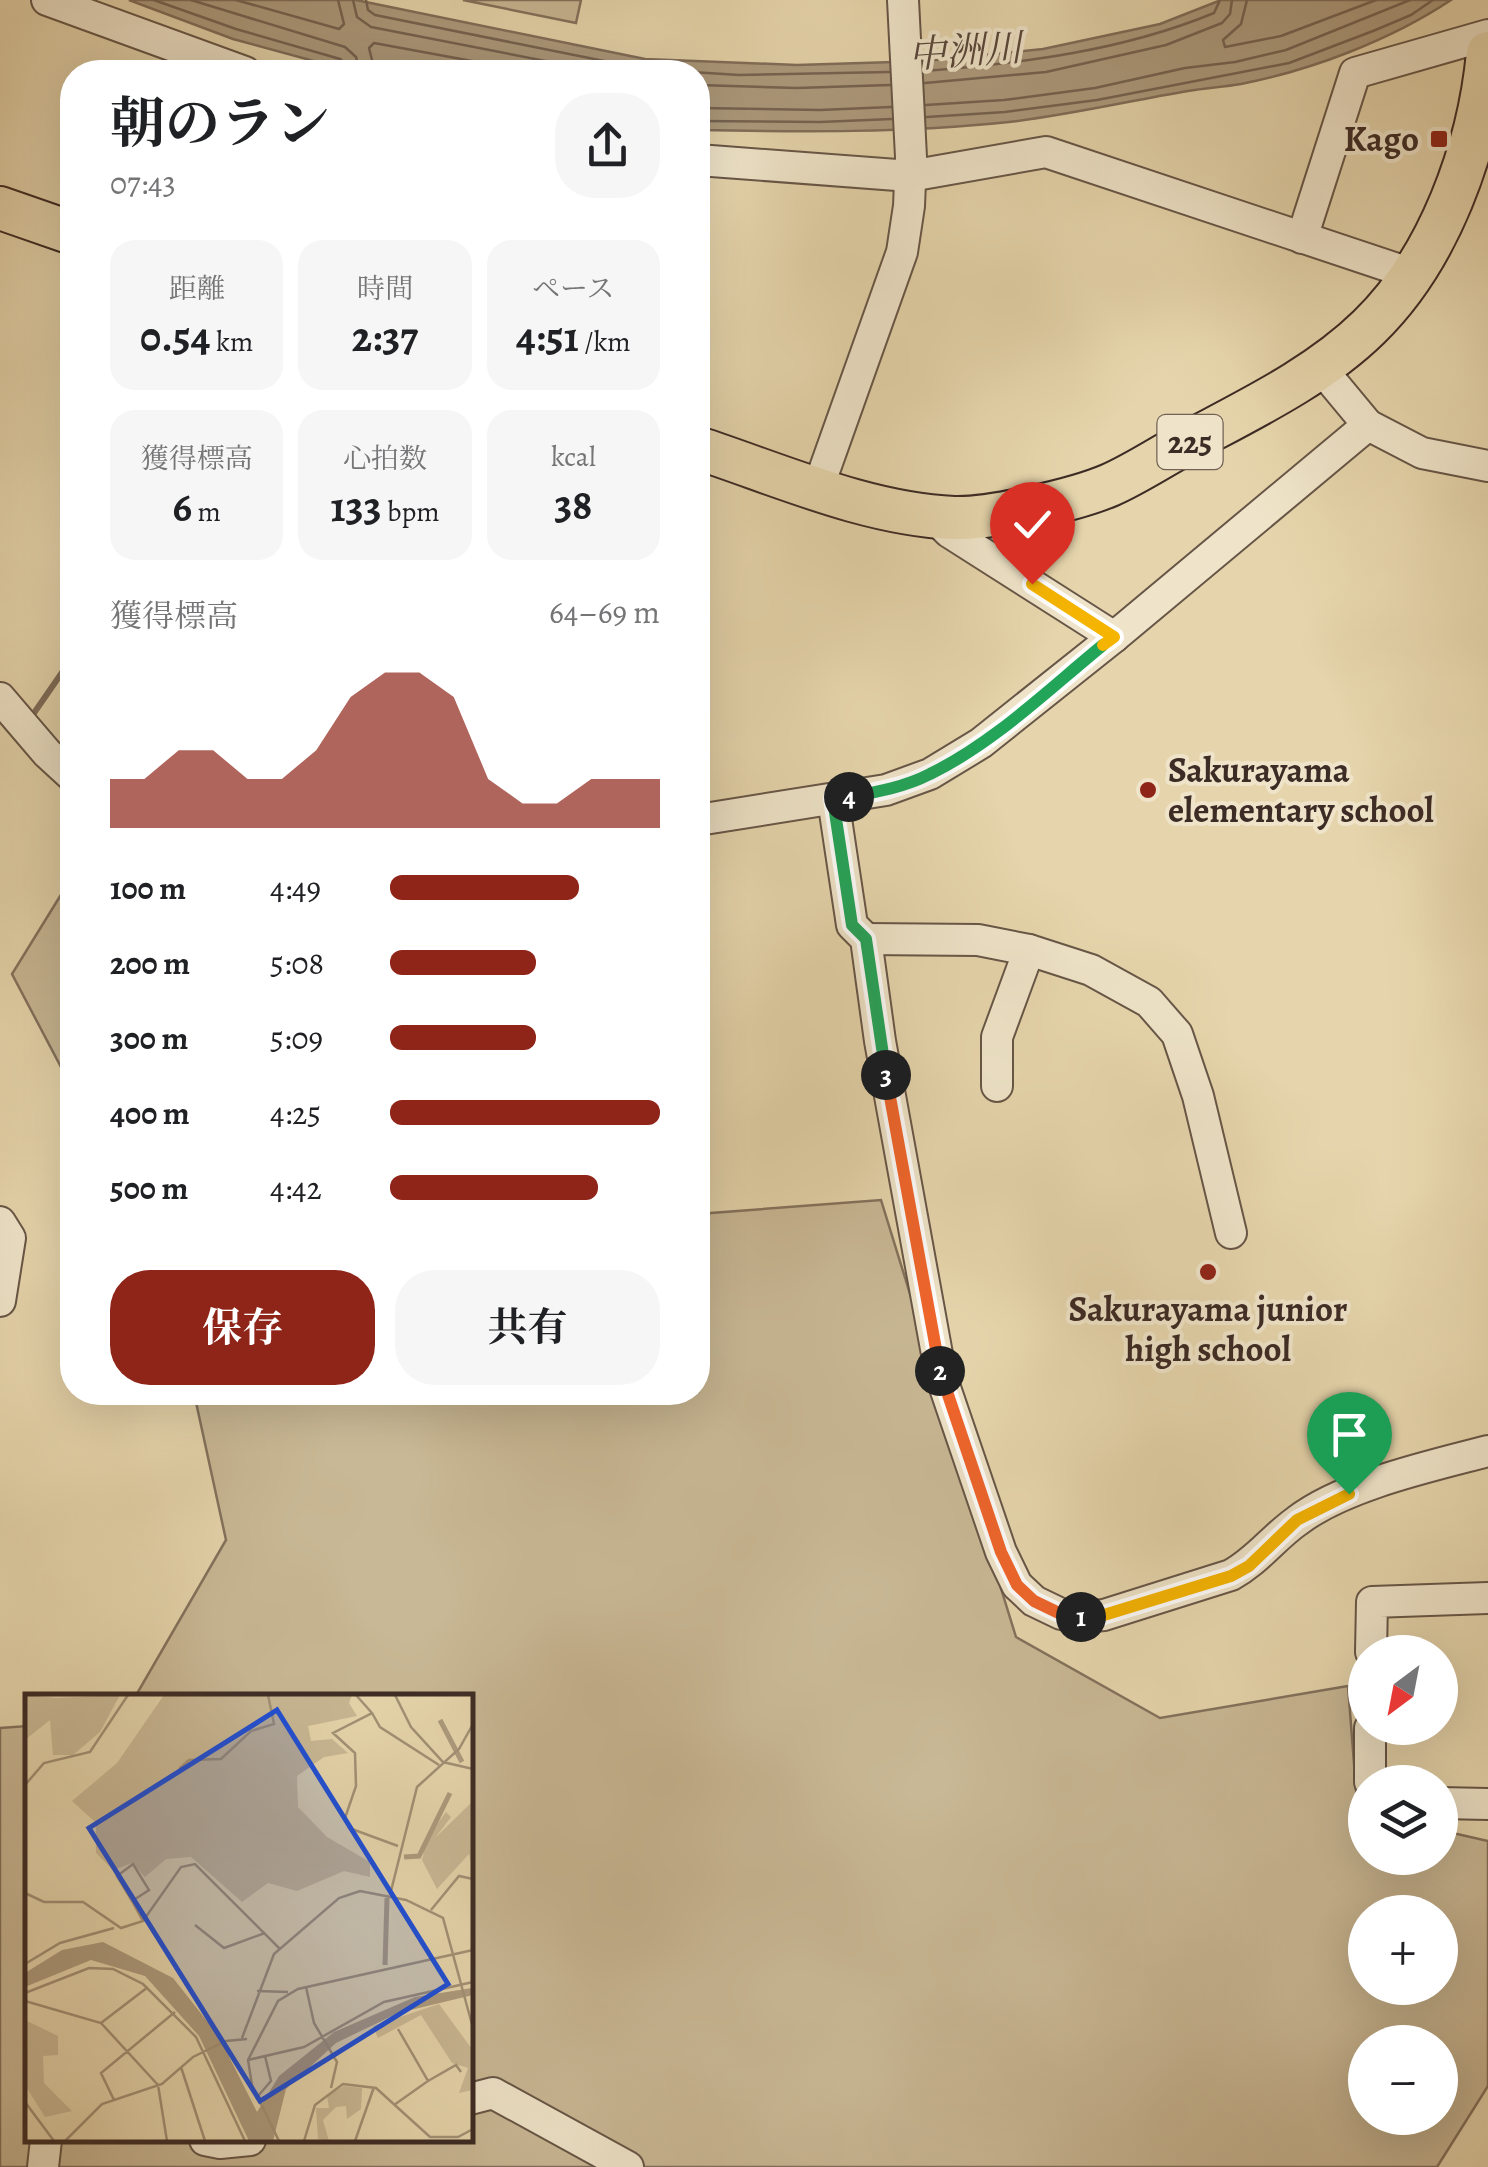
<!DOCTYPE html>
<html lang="ja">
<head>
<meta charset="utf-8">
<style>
	:root { --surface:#fff; --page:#f6f6f6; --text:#202124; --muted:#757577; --accent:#8f2418 }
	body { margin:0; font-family:Alegreya,"Noto Serif JP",serif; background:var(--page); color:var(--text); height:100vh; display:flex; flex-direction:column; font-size:38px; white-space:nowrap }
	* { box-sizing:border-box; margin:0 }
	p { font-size:32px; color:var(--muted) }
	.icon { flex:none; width:55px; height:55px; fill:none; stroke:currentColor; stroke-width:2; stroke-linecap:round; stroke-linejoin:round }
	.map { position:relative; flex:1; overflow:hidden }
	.sheet { position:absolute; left:60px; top:60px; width:650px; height:1345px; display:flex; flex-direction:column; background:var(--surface); border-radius:40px; box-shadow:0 10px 40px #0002 }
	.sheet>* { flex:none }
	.needle { width:65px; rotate:212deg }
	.controls { position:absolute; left:1348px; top:1635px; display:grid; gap:20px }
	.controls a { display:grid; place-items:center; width:110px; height:110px; border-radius:50%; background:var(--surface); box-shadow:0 10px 40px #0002; font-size:50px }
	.pin { position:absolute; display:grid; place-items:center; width:85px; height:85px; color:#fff; margin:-102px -42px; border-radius:50% 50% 50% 0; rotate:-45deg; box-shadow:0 0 10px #0007 }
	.pin .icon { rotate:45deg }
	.km { position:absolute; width:50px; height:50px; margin:-25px; border-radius:50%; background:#222; color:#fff; font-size:28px; line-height:50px; text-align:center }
	.round { display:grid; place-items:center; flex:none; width:105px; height:105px; border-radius:40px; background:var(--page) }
	.overview { display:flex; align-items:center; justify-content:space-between; height:170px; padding:0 50px }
	h1 { font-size:55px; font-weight:700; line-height:75px }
	.stats { display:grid; grid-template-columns:repeat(3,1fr); gap:15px; height:170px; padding:10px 50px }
	.stats div { display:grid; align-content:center; border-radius:25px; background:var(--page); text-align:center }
	.stats b { font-size:42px; font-weight:700 }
	.stats small { font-size:28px; font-weight:400 }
	.stats p { font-size:28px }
	.chart { height:280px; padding:20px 50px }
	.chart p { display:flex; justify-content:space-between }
	.chart svg { width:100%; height:180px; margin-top:10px; fill:var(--accent); opacity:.7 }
	.primary-button { display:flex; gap:20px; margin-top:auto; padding:20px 50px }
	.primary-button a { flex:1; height:115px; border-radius:40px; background:var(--accent); color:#fff; font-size:40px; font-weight:700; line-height:115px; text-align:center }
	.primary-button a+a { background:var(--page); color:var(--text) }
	ul { padding:0 50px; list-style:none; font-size:32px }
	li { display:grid; grid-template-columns:160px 120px 1fr; align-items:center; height:75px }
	li i { height:25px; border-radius:12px; background:var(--accent) }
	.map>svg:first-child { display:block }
	.green { fill:#c9b895; stroke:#83725d; stroke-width:2.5; fill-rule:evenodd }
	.water { fill:#ad9b7e; stroke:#806e5a; stroke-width:2.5 }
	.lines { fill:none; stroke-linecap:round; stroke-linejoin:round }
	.shore { stroke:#756352; stroke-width:2.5 }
	.stream { stroke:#806e5a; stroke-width:6 }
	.minor-casing { stroke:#675647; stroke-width:34 }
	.highway-casing { stroke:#3d2b25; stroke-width:46 }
	.minor { stroke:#efe4c9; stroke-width:30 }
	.highway { stroke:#e6d5ac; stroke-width:42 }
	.split-1-casing { stroke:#fff; stroke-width:20 }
	.split-2-casing { stroke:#fff; stroke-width:20 }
	.split-3-casing { stroke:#fff; stroke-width:20 }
	.split-4-casing { stroke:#fff; stroke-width:20 }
	.split-5-casing { stroke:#fff; stroke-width:20 }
	.split-6-casing { stroke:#fff; stroke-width:20 }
	.split-1 { stroke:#f5b400; stroke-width:12 }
	.split-2 { stroke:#f0652b; stroke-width:12 }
	.split-3 { stroke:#f0652b; stroke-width:12 }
	.split-4 { stroke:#22a559; stroke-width:12 }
	.split-5 { stroke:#22a559; stroke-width:12 }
	.split-6 { stroke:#f5b400; stroke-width:12 }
	.poi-dot { fill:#8f2418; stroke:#efe4c9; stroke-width:4 }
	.labels { text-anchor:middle; stroke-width:8; stroke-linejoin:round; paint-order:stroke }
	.shield { fill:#efe4c9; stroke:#726256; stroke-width:2.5 }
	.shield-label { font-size:32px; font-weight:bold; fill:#3d2b25 }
	.poi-label { font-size:35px; font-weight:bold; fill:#3d2b25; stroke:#efe4c9; text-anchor:end }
	.water-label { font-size:38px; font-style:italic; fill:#59473b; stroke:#efe4c9 }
	.inset-river { fill:none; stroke:#ad9b7e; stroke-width:5 }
	.inset-road { fill:none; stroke:#a29176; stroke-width:2.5 }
	.view { fill:#1d4ed8; fill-opacity:0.15; stroke:#1d4ed8; stroke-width:5 }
	.inset-edge { fill:none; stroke:#3d2b25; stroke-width:5 }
</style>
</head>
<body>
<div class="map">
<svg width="1488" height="2167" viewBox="0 0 1488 2167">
	<rect width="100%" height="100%" fill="#e6d5ac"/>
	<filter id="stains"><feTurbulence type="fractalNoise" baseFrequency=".002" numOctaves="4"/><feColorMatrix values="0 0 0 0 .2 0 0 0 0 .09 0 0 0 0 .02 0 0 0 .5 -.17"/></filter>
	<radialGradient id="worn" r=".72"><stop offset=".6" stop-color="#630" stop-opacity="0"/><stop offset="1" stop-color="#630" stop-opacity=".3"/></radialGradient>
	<!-- green -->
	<g class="green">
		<path d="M463,0H581L576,23Z"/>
		<path d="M67,885L72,891V1088L12,974Z"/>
		<path d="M881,1200L1016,1637L1160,1718L1348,1686L1357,1802L1365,1810V1858H1440V1830L1488,1841V2086L1437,2167H0V1728L27,1726L28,2140H470V1697H135L226,1540L194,1393L698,1392V1214ZM1365,1912H1440V1988H1365ZM1365,2042H1440V2118H1365Z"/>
	</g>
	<!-- water -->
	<path class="water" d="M129,0H356L645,59L797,65L926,61L1043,49L1160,24L1221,0H1451C1391,40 1312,70 1241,84C1223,87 1206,88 1188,91C1128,101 1070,115 1009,122C905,133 801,132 698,130V72H354L233,39Z"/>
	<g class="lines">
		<!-- shore -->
		<g class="shore">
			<path d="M154,0L236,29L340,59L346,64L347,72"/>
			<path d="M191,0L345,47L356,57L360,72"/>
			<path d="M236,0L339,29L344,24L338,0"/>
			<path d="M353,0L357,17L371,27L602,72"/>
			<path d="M366,0L368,10L375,15L644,69L739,75L889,72"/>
			<path d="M1247,0L1241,24L1223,40L1225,47L1281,36L1376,0"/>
			<path d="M924,71C1023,63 1122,51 1214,13L1220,0"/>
			<path d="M375,72L369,48L374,43L532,72"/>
			<path d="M925,83L1046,72L1166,45L1222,23L1230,14L1232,0"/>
			<path d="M698,85L797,88L890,85"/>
			<path d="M926,105L1004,100L1095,88L1185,68L1235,62L1286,50L1410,0"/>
			<path d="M698,108L820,110L891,107"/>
			<path d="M927,117L1005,112L1097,100L1289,63L1373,31L1411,15L1433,0"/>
			<path d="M698,121L820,122L892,119"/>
		</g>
		<!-- stream -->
		<path class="stream" d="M34,713L72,658"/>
		<defs>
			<g id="minor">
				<path d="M47,0L245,72"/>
				<path d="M698,160L910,176L1046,152L1412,274"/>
				<path d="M1302,238L1355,73L1488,35"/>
				<path d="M1319,366L1368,425L1422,453L1488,466"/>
				<path d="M818,488L902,252L909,206L911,157L903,0"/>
				<path d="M931,514L949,532L1114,637"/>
				<path d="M0,698L47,753L72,776"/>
				<path d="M833,799L852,925L866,939L880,1041L941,1376L1001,1552L1017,1585L1034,1601L1061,1614L1083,1617L1104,1615L1231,1575C1257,1561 1273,1538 1297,1521C1344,1485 1431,1466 1488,1451"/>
				<path d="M698,820L886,790L930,774L981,743L1114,637L1368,425"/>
				<path d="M866,939L978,940L1029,950L1091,970L1149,1002L1177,1034L1198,1096L1231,1233"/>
				<path d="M997,1086V1037L1029,950"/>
				<path d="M0,1222L10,1238L0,1301"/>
				<path d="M1371,1652L1372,1602L1488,1598"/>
				<path d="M1370,1782V1728"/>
				<path d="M1440,1803L1488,1804"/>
				<path d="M470,2099L493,2093L628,2167"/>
				<path d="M205,2140L220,2143L250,2140"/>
				<path d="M43,2167L46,2140"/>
			</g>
			<g id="highway">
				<path d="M0,208L72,233"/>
				<path d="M698,448C780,475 866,514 954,518C991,519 1075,500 1110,485C1135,474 1159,458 1183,445C1246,411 1317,378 1369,327C1439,259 1479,149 1488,53"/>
			</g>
		</defs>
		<!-- minor casing -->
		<use href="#minor" class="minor-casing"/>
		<!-- highway casing -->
		<use href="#highway" class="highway-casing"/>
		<!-- minor -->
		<use href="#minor" class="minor"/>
		<!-- highway -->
		<use href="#highway" class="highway"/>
	</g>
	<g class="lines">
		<defs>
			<path id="split-1" d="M1081,1617L1104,1615L1231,1576L1249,1566L1297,1520L1349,1494"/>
			<path id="split-2" d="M940,1371L1001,1552L1017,1585L1034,1601L1061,1614L1081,1617"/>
			<path id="split-3" d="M886,1075L940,1371"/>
			<path id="split-4" d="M849,797L833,799L852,925L866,939L886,1075"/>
			<path id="split-5" d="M849,797C877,792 905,787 930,774C994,743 1049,689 1103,645"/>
			<path id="split-6" d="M1032,584L1114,637L1103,645"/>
		</defs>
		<!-- split-1 casing -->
		<use href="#split-1" class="split-1-casing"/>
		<!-- split-2 casing -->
		<use href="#split-2" class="split-2-casing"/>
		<!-- split-3 casing -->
		<use href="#split-3" class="split-3-casing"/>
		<!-- split-4 casing -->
		<use href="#split-4" class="split-4-casing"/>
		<!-- split-5 casing -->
		<use href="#split-5" class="split-5-casing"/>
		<!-- split-6 casing -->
		<use href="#split-6" class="split-6-casing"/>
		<!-- split-1 -->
		<use href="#split-1" class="split-1"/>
		<!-- split-2 -->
		<use href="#split-2" class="split-2"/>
		<!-- split-3 -->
		<use href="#split-3" class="split-3"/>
		<!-- split-4 -->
		<use href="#split-4" class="split-4"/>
		<!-- split-5 -->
		<use href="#split-5" class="split-5"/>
		<!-- split-6 -->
		<use href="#split-6" class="split-6"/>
	</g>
	<!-- markers -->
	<g class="poi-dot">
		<rect x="1429" y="129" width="20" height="20" rx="5"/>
		<circle cx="1148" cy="790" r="10"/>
		<circle cx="1208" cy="1272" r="10"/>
	</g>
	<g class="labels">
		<!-- shield labels -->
		<rect class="shield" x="1157.5" y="415" width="65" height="54" rx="8"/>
		<g class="shield-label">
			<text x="1190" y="453">225</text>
		</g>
		<!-- poi labels -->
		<g class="poi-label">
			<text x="1419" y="151">Kago</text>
			<text x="1168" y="782" text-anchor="start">Sakurayama<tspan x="1168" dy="40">elementary school</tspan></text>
			<text x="1208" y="1321" text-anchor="middle">Sakurayama junior<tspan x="1208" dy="40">high school</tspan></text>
		</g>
		<!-- water labels -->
		<g class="water-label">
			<text transform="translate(965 51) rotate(-4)" y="13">中洲川</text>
		</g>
	</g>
	<!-- overview -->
	<g transform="translate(25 1694)">
		<rect width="448" height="448" fill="#e6d5ac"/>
		<path d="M0,1L32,4L95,1L75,38L48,61H28L25,26L0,46ZM139,1H327L324,9L332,22L283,32L286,47L307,45L323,59L299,63L272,82L273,113L302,143L345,168V183L319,177L272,197L243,189L217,208L166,163L141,165L120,183L107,169L88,176L71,159V129L47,107L92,69ZM447,108V174L444,160L412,195L397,166L402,144L421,118L426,123L410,144ZM414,310L447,355V396L434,399L443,374L427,369L396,321L353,344L348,332ZM0,326L33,342V361L18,362L19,389L47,417L20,423L0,391ZM319,392L337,394L336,415L322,425L321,412L311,413L298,426L304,447L293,445L291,414H304L302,402Z" fill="#c9b895"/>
		<path d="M78,248L148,284L193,341L232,418L254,382L309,338L390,303L447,294L448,301L373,319L311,349L261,395L248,447H224L174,342L120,282L66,266L0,293V279L37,256Z" fill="#ad9b7e"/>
		<path class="inset-river" d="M415,26L437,68M379,163L394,162L425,99M360,271L362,204"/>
		<path class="inset-road" d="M331,1L347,19L308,39L330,59L331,92L320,124L324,134L373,152M370,1L386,33L418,68L448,75M347,19L355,33L414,71M154,75L164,66L196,65L226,37L249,30L243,1M0,91L19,69L65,58L103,1M0,199L19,208H58L96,234L118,227L156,173L170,170L255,255M365,201L392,93L434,55L448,30M107,207L124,196L108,170L92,182L107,207L118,227M406,216L434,182L448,185M170,231L199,254L240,239M0,270L35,249L89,234M281,293L289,329L312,368L306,394M232,297L263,298M0,299L64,274L88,275L118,290L171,343L220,447M0,307L76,329L133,391M76,329L123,293M217,344L249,260L314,204L335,197L381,206L418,224L448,334M223,366L279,353L359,308L448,288M156,373L180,447M403,387L431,371L436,378M133,391L142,447M233,402L246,387L240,362M89,406L76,379L150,318M0,408L29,447M369,411L403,387L373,335M40,447L77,410L137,390L168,363L201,347L222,345M254,447L227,391L223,366L253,307L273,295L448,256M279,447L290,411L318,390L351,394L405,443H433L448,435M330,447L349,393"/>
		<path class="view" d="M252,16L423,290L235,407L64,134Z"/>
		<rect width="448" height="448" class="inset-edge"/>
	</g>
	<rect width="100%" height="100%" filter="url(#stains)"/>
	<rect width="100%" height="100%" fill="url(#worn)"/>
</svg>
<div class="controls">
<a><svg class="needle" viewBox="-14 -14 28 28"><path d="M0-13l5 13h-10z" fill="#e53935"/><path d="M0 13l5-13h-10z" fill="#757577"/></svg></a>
<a><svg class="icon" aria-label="layers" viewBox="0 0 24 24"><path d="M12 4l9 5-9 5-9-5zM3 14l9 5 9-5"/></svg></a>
<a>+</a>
<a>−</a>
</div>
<div class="pin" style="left:1349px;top:1494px;background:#1e9e55"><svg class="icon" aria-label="arrive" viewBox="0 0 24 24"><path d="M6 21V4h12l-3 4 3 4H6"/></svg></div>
<div class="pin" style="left:1032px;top:584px;background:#d93025"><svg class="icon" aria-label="check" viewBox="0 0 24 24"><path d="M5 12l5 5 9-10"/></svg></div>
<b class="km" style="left:1081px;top:1617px">1</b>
<b class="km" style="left:940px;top:1371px">2</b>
<b class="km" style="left:886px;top:1075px">3</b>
<b class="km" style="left:849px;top:797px">4</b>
<section class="sheet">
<div class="overview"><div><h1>朝のラン</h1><p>07:43</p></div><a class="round"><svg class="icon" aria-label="share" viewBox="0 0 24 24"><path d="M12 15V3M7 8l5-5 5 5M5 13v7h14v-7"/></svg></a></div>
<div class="stats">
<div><p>距離</p><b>0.54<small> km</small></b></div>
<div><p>時間</p><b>2:37</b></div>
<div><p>ペース</p><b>4:51<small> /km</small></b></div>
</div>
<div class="stats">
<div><p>獲得標高</p><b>6<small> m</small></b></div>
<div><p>心拍数</p><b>133<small> bpm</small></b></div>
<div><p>kcal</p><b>38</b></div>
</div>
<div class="chart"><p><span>獲得標高</span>64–69 m</p>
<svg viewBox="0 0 160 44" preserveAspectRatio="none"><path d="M0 44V32L10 32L20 25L30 25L40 32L50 32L60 25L70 12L80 6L90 6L100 12L110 32L120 38L130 38L140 32L150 32L160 32V44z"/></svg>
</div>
<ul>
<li><b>100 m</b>4:49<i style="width:70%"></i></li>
<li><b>200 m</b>5:08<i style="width:54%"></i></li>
<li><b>300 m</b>5:09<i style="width:54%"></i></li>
<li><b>400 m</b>4:25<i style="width:100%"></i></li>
<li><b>500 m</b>4:42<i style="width:77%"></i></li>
</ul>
<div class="primary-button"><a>保存</a><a>共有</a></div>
</section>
</div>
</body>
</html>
